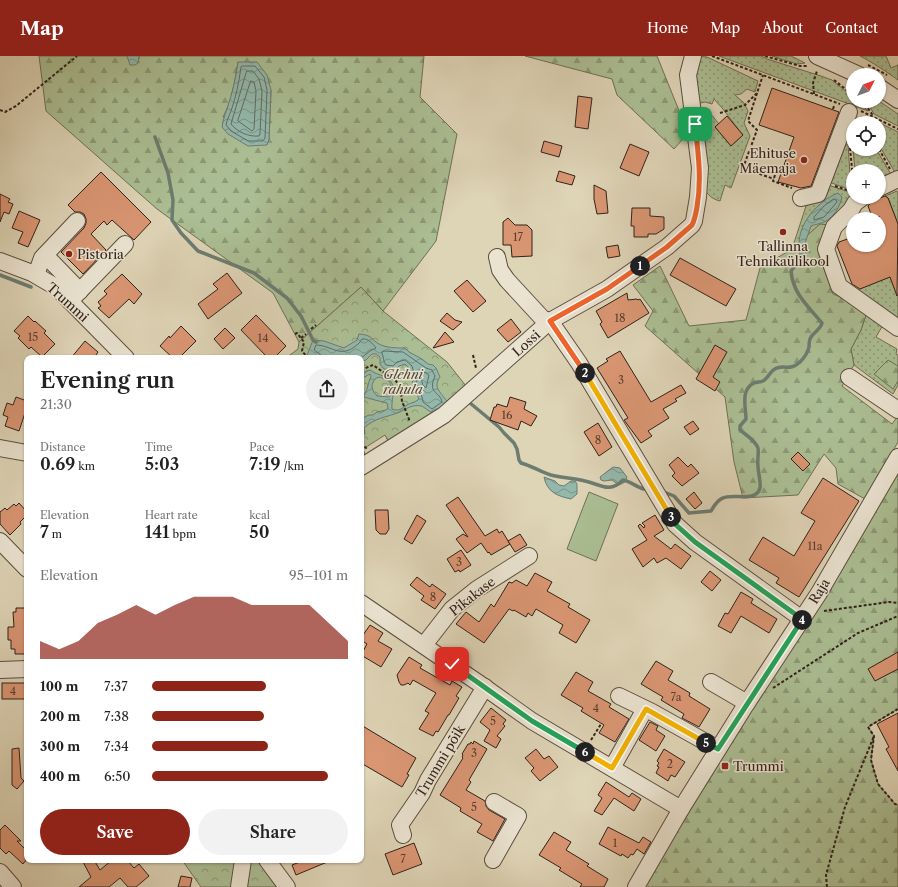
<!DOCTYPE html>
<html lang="en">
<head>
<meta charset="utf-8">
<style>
	:root { --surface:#fff; --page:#f2f2f2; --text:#222; --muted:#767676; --accent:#8f2418 }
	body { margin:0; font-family:"Libre Caslon Text",serif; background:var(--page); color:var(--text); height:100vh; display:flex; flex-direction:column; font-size:15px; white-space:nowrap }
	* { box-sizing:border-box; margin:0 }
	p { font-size:13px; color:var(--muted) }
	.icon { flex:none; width:22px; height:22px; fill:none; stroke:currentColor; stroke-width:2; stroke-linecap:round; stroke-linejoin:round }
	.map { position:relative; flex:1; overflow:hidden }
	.details { position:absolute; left:24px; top:299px; width:340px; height:508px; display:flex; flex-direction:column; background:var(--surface); border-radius:8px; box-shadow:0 1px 3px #0004 }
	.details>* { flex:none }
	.needle { width:26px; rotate:48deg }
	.fabs { position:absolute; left:846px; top:12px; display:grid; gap:8px }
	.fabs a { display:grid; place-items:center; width:40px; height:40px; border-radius:50%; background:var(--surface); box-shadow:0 1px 3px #0004; font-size:20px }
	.pin { position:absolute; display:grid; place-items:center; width:34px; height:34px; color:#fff; margin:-17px; border-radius:8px; box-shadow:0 2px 6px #0006 }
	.km { position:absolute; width:20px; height:20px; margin:-10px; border-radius:50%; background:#222; color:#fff; font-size:11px; line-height:20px; text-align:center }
	.round { display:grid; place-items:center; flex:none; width:42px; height:42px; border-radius:21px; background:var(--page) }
	.head { display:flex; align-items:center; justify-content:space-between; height:68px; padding:0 16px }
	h1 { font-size:22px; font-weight:600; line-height:30px }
	.figures { display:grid; grid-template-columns:repeat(3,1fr); gap:6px; height:68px; padding:4px 16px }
	.figures div { display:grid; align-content:center }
	.figures b { font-size:17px; font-weight:600 }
	.figures small { font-size:11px; font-weight:400 }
	.figures p { font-size:11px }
	.chart { height:112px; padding:8px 16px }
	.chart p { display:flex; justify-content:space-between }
	.chart svg { width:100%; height:72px; margin-top:4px; fill:var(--accent); opacity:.7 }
	.cta { display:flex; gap:8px; margin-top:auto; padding:8px 16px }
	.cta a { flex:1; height:46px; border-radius:24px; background:var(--accent); color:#fff; font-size:16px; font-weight:600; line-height:46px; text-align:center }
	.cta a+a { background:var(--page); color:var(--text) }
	ul { padding:0 16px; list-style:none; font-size:13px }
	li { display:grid; grid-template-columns:64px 48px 1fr; align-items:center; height:30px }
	li i { height:10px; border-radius:5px; background:var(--accent) }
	header { display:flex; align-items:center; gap:24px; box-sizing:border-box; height:56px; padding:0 20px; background:var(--accent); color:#fff }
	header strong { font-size:19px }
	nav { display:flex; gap:22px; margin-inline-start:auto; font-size:14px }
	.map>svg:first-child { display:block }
	.grass { fill:url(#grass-dots); stroke:#6e7056 }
	.forest { fill:url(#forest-firs); stroke:#6e7056; fill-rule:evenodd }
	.park { fill:url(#park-crowns); stroke:#6e7056 }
	.pitch { fill:#abbe93; stroke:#6e7056 }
	.water { fill:url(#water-waves); stroke:#6c7c71; fill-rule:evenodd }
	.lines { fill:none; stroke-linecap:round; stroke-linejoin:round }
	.shore { stroke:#626c62; stroke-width:1 }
	.stream { stroke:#6c7c71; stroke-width:3.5 }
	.building { fill:#da9673; stroke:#31211a }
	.minor-casing { stroke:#5c4e41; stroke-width:18 }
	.path { stroke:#31211a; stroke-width:2; stroke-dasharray:3 2; stroke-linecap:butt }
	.minor { stroke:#eae3d0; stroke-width:16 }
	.split-1-casing { stroke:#fff; stroke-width:8 }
	.split-2-casing { stroke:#fff; stroke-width:8 }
	.split-3-casing { stroke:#fff; stroke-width:8 }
	.split-4-casing { stroke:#fff; stroke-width:8 }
	.split-5-casing { stroke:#fff; stroke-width:8 }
	.split-6-casing { stroke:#fff; stroke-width:8 }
	.split-7-casing { stroke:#fff; stroke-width:8 }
	.split-1 { stroke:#f0652b; stroke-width:5 }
	.split-2 { stroke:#f0652b; stroke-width:5 }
	.split-3 { stroke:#f5b400; stroke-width:5 }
	.split-4 { stroke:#22a559; stroke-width:5 }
	.split-5 { stroke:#22a559; stroke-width:5 }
	.split-6 { stroke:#f5b400; stroke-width:5 }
	.split-7 { stroke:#22a559; stroke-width:5 }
	.poi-dot { fill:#8f2418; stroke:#eae3d0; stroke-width:1.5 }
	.labels { text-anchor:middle; stroke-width:3; stroke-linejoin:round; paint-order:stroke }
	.number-label { font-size:11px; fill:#5b3e30 }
	.poi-label { font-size:13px; fill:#31211a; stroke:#eae3d0; text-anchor:start }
	.street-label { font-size:13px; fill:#31211a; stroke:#eae3d0 }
	.park-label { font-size:13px; font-style:italic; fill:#504838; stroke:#eae3d0 }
</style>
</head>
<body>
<header>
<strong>Map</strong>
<nav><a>Home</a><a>Map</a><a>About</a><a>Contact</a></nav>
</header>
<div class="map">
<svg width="898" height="831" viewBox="0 0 898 831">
	<defs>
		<pattern id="grass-dots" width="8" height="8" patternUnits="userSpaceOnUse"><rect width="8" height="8" fill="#abbe93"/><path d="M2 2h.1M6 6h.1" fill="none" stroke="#8c9a77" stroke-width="1.8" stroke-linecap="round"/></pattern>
		<pattern id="forest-firs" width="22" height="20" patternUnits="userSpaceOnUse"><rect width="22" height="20" fill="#abbe93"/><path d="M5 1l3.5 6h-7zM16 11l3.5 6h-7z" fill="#8c9a77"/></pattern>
		<pattern id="park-crowns" width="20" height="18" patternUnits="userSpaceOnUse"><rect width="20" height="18" fill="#abbe93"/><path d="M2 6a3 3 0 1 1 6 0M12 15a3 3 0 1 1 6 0" fill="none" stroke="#8c9a77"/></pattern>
		<pattern id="water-waves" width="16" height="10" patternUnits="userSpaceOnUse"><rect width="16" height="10" fill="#93b8ab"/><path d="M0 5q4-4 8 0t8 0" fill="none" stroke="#79958a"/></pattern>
	</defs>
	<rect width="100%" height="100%" fill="#ded4b6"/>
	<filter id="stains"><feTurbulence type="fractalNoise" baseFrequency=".005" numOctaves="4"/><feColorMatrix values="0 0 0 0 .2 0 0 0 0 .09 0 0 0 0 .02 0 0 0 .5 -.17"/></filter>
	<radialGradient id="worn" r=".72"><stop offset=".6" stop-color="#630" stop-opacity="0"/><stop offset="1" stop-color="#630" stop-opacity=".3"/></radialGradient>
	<!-- grass -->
	<g class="grass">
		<path d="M697,0L707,1L758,25L755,36L747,33L741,38L735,39L744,47L748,55L744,67L750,80L731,132L725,129L720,145C711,143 708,138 703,132L697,55C710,53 711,59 719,68L715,71L731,90L743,79C733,67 725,54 714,43L712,48L705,46L696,48L693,9Z"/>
		<path d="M719,0H762L767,3L821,20L832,24L853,41V45H858L868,55Z"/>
		<path d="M772,0H791L805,7L797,8Z"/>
		<path d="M860,0H886L891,12L898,9V24C887,16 872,6 860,0Z"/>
		<path d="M863,45H879L898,58V70L874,58L870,51Z"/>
		<path d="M878,66L898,76V116L896,118L879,89V67H877Z"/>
		<path d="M848,88L851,134L829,126L841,93Z"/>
		<path d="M853,93H876L892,120L879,127V115H855Z"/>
		<path d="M828,129L852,137V145L829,169L792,193L806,150L824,139Z"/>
		<path d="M897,135L898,137V168L888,142L885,140Z"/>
		<path d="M890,221L898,241V266L858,236L859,233Z"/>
		<path d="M867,256L884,267L876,281L897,293L896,298L898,299V329L893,338L854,309L851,293L861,274Z"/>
	</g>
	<!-- forest -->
	<g class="forest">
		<path d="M39,0H127V1L139,3V0H424L420,41L457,78L436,185L383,255L361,231L299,286L273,237L157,153L46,55ZM238,6L271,34L269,83L223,61C232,45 235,24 238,6Z"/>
		<path d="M525,0H657L688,77L674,93L617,39L612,23Z"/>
		<path d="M820,168L829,169L819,199L833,238L856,247L867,256L861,274L851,293L854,309L842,330L892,368L898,360V386L865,443L838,428L836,412L824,398L798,439L743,442L734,406L725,341L645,270L653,255L633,229L660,210L689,270L746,264L760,212L792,193Z"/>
		<path d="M888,304L898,310V325L893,333L874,318Z"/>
		<path d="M898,417V653L868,671L874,680L871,704L878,728L895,748L898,749V831H643Z"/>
	</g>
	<!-- park -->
	<g class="park">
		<path d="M361,231L383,255L447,306L466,330L427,361L388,385L385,379L363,393L365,398L361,401V302H286L298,293L299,286Z"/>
		<path d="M182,804H236L232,831H201Z"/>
		<path d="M247,804H258L282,831H241Z"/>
	</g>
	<!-- pitch -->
	<path class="pitch" d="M589,436L618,448L596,505L567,493Z"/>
	<!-- water -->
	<g class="water">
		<path d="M127,0H139L138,7L135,9H130Z"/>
		<path d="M238,6H257L267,19L271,34L269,83L267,89L248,90L228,78L222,71C223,64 225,59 227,53C232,38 236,22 238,6Z"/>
		<path d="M838,137L842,141C840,150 834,161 826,165C822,168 815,168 811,170L805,187L806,196L801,203C800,199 799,194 799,190C798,167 818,145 838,137Z"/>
		<path d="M359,278C373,279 370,283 379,288C386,292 397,292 405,292L409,296L422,303L428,308L433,309L436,312L440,321C432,332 442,337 448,347L434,357C427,355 425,351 421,350C413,348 406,353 400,356C388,361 374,362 364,372L365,378L361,380V363L369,359H373L377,356L386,354L388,352L387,347C379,345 370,343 361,340V338L364,339C368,333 368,327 371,320L370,318L361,323V319L366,315L370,314C375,318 379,318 385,321C399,328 391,340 392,353C399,356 402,352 407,349C412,346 414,347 419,343L414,332L409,312L405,308L399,310L395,314L384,313L380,308V301L376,298H372L366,304L361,306V302H321C315,299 311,300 306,302L313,284L324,285L344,292L357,284ZM380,321L390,326L391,339L389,341L377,340C371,333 370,329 376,322Z"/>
		<path d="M613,411L620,412L627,421L625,426L619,429L612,424L604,425L601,424L600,421Z"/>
		<path d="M544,421L555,425L559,429L564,430L571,425H575L577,428V438L571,443C557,440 547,436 544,421Z"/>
	</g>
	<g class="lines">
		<!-- shore -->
		<g class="shore">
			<path d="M243,10H255L264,21L267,34L265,82L263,85H248L231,75L226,69C227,64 229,60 231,55C236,41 239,26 241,11Z"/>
			<path d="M247,15H253L259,23L262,35L260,78L259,80C249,81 237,76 231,68L246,17Z"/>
			<path d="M251,25L254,26L256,35L254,73L252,75L238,65Z"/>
			<path d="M834,143L836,144L837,146L824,161L814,164V161L824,150Z"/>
			<path d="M383,295L403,296L426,312L432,314L435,320C427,338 440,335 442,346L432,353L423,346L422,341L418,331L412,310L405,304L397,306L393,310L386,309C383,306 384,301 382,297Z"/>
			<path d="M321,302L320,298L314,294L316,289C330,289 339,301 353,292C357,289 360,287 362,283C368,282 373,288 376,292L370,295L361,302"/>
			<path d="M420,316L422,315L429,319L426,332L423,329Z"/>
		</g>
		<!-- stream -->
		<g class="stream">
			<path d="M155,81L168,117L173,144L172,164L181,177L198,195L254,217L287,242L301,260L313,284L316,286"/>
			<path d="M0,219L31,231"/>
			<path d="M470,347L499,371L504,377L514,387L517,393L519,404L521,407C532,410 541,416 551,419C562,422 574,422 585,425C600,428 609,438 623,424C630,425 636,431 644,433"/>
			<path d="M664,436L674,440L689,457L711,455C714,450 717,444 723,442C733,437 756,447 760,432C761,426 758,416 758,410C757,405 759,397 758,392C755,384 746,379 740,374V370L746,363C746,351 740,334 754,327C757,326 761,326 763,325C769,322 770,314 777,312C786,309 790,315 800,306C804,302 808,296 809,291C809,288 809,284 811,281C814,276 820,274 822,267C808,250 793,238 791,215L801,203L802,199"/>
		</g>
	</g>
	<!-- building -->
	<g class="building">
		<path d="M772,32L839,56L811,130L801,132L778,126L794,81L759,69Z"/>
		<path d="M578,40L592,42L588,73L575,71Z"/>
		<path d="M727,60L743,79L731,90L715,71Z"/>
		<path d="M544,85L562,90L559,101L541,96Z"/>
		<path d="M630,88L649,96L639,120L620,112Z"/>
		<path d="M559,115L575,120L572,129L556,125Z"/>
		<path d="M101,116L151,166L134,184L112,164L107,169L104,165L91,178L106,194L83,218L61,196L84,172L86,167V163L84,158L80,156H75L68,149Z"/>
		<path d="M594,129L606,135L608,157L597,158L594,143Z"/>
		<path d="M0,138L10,143L8,146L13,148L9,158L4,156L0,166Z"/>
		<path d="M885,140L888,142L898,168L897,240L890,221L860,233L852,228L837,190L839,186L853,181V189H879V160L873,163L868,150L872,145Z"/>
		<path d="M632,152H650V160L664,161V173L656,178H648V181H634V170H631Z"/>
		<path d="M19,155L40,164L28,191L18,187L23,176L12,172Z"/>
		<path d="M508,162L515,169H527L532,174V200L512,201L511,189H503V166Z"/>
		<path d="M618,189L620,200L608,202L606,191Z"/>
		<path d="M680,202L736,233L726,250L670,219Z"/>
		<path d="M227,217L242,237L208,263L198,248L218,233L213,228Z"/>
		<path d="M122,218L142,238L134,248L129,243L109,262L98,252L101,250L98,246L107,238L104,235Z"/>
		<path d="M467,224L486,245L473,256L454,235Z"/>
		<path d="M627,237L628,244L637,243L638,244L640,243L649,257L608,282L600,268L602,266L596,255Z"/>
		<path d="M447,257L455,264L462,266L453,274L440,265Z"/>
		<path d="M256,259L286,290L274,302H268L241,274Z"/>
		<path d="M28,260L34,266L35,265L46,275L44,277L55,288L42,301L31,291L29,293L18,282L20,280L14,275Z"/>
		<path d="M511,263L521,276L508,286L497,274Z"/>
		<path d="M181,270L196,285L179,302H173L160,290L169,280L170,282Z"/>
		<path d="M225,272L235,282L223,293L214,283Z"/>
		<path d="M445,276L454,286L433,292Z"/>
		<path d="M85,285L98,296L94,302H71Z"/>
		<path d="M715,289L727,296L713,321L720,326L715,335L696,323Z"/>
		<path d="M620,295L651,346L681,329L686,337L675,343L677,345L663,353L669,362L648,375L652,380L641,387L624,364L628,362L597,312L608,305L606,303Z"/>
		<path d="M16,341L27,345V351L19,375L5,370L8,361L3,359L7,347L13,349Z"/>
		<path d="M510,341L526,346L524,353L537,360L531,370L521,365L518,374L490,364L494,351H496L497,348L507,351Z"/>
		<path d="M693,365L699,373L690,379L684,371Z"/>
		<path d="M598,367L612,391L599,400L584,376Z"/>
		<path d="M798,396L810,408L803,415L791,403Z"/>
		<path d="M678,401L688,411L691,408L699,417L682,430L672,420L675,417L669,409Z"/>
		<path d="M823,422L859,445L799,541L776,527L779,522L749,504L763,481L794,500L815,465L801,457Z"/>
		<path d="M694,436L702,447L695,453L686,443Z"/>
		<path d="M458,441L485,480L497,473L499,477L502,475L510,488L491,499L489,496L488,497L481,487L467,497L456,483L463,478L468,481L446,449Z"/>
		<path d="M19,447L27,456V459L20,466L21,468L10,479L0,468V456L5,452L7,454L14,448L16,450Z"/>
		<path d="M375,454H388L389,473L386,478H380L376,474Z"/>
		<path d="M417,459L426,465L412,488L404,483Z"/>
		<path d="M655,459L664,474L654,480L671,493L675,488L691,500L681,513L666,502L657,507L654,502L643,511L632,493L647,484L638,470L640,468L644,472L645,470L642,467Z"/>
		<path d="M520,478L527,489L515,496L508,485Z"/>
		<path d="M461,494L471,509L460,516L459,514L455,516L447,503Z"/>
		<path d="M710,515L721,524L712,535L701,526Z"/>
		<path d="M535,517L552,526L547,535L570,548L568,551L590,564L576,587L559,577L563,569L536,553L532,560L528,557L526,561L514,554L513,555L509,553L484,587L456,568L466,556L479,566L491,548L494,551L509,526L512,527L516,524L527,530Z"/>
		<path d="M417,521L430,531L432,528L446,538L435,553L421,544L424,540L410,529Z"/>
		<path d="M741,536L753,543L751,547L777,563L769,577L741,560L731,577L718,570L725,557L728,558Z"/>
		<path d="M16,552H26V598H15V593H11V584H8V571H14L13,556H16Z"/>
		<path d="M370,569L383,577L378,585L392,593L381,611L361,599L367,588L361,584V582Z"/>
		<path d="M898,596V613L875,625L868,613Z"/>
		<path d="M409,601L422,609L420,612L450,629L452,625L462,631L456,640L459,642L449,659H448L438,676L436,675L433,680L419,673L429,657L425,655L436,637L413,624L410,629L408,627L404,629H401L399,626L397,619Z"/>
		<path d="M656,605L673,615L668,624L690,637L689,640L710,653L699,671L682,662L684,658L661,644L663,641L641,628Z"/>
		<path d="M576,616L593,626L588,635L611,648L609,651L629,663L615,686L599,677L604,669L581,655L583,652L561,639Z"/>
		<rect x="2" y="627" width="23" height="16"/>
		<path d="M491,652L506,664L503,668L505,670L497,680L501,683L496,692L484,685L490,674L480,666Z"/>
		<path d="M898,657V715L886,693L889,691L877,668Z"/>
		<path d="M650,666L658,670L656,674L665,680L656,695L639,684Z"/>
		<path d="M361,669L416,702L407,718L409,719L402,731L361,707Z"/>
		<path d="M474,685L487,693L469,724L471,726L466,734L485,745L486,750L489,754L505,763L493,785L477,776L482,768L460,755L461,752L440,739L463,702L462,701L463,699L462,698L468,688H470L471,686L473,688Z"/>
		<path d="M19,692L21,722L24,725L17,733L12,729V693Z"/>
		<path d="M536,693L544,703L549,700L558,711L540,725L531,715L534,712L525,702Z"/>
		<path d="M664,693L685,706L675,721L671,719L668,725L656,717L659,711L657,710L659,707L657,705Z"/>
		<path d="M606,726L629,741L632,737L641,743L634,755L614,742L602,759L594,755L602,742L598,739Z"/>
		<path d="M5,769L21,785H17L27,795V803L23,808L9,795L6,798L0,792V774Z"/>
		<path d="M608,771L639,787L643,781L651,786L644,798L637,793L633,799L631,798L628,802L622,798L621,800L599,788Z"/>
		<path d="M554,776L571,786L566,794L589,808L587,810L608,823L604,831H580L582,828L559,814L561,812L539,799Z"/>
		<path d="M414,787L422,808L393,819L385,798Z"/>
		<path d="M82,804H94L100,814L112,804H127L134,812L139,808L149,820L136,831H128L120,822L109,831H79L91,821Z"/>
		<path d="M305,804H332L296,819L292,809Z"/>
		<path d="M181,820L192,822L190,831H178Z"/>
	</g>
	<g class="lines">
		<defs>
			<g id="minor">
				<path d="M817,0L859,19"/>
				<path d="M879,31L898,44"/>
				<path d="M879,132L898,123"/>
				<path d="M863,141L855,147L851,154L834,171L826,193L839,230L898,272"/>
				<path d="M801,142L818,138L849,56"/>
				<path d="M45,199L80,235"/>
				<path d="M497,201L500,214L507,224L543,263L550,265L579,307L675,468L695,486L802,563"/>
				<path d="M0,205L32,217L56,231L126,302"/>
				<path d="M36,219L42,202L77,165"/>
				<path d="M70,245L125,188"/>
				<path d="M849,321L898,354"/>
				<path d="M0,392L27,397"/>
				<path d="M361,411L444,359L550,265L607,233L667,191L692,169L694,165L698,141L700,112L688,19L693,0"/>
				<path d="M0,485L27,513"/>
				<path d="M361,547L480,628L532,665L681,753"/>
				<path d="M424,589L452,553L477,533L529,500"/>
				<path d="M0,614L27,613"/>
				<path d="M711,626L747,647"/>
				<path d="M619,640L652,656L718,693"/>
				<path d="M612,712L645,653"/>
				<path d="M403,779L400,769L422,737L428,724L485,631"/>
				<path d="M267,804L287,831"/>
				<path d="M493,804L518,760L494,746"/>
				<path d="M0,816L13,831"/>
				<path d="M239,831L243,804"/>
				<path d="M636,831L681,753L745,650L819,537L898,401"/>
			</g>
		</defs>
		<!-- minor casing -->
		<use href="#minor" class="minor-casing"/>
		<!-- path -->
		<g class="path">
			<path d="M712,0L840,48"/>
			<path d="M765,0L800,10H808"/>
			<path d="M868,9L887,19"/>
			<path d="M834,24L853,39"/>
			<path d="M757,37L748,65L757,74L743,112L774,123"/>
			<path d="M814,38L813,27L817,15"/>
			<path d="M861,45L867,51L872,58L871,59"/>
			<path d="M833,53L834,50"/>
			<path d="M0,54L5,56L16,50L77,0"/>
			<path d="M861,55L898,73"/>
			<path d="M720,57L745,49L757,37L763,19"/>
			<path d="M861,61L864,67"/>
			<path d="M875,67L879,64"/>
			<path d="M850,92L853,123"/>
			<path d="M879,93L890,113"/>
			<path d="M775,119L773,125L792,132"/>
			<path d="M835,130L850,135"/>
			<path d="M311,273L316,269"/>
			<path d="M295,278L297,277L304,286L302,295L308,302"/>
			<path d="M301,282L306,278"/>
			<path d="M473,299L476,312"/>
			<path d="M361,314L373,309L396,325L400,331L402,345L410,366"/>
			<path d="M361,387L367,393"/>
			<path d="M824,555L889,546L898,547"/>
			<path d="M773,632L858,577L898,560"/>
			<path d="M898,653L868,671L874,680L871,704L878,728L895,748L898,749"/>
			<path d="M591,684L601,668"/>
			<path d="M827,831L826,819L845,751L874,680"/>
		</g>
		<!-- minor -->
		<use href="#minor" class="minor"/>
	</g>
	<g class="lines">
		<defs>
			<path id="split-1" d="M640,210L667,191L692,169C695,163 696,157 697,151C702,123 698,96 695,68"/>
			<path id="split-2" d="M585,317L550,265L607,233L640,210"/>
			<path id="split-3" d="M585,317L671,461"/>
			<path id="split-4" d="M671,461L675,468L695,486L802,563V564"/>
			<path id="split-5" d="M706,687L718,693L802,564"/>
			<path id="split-6" d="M585,696L612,712L646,653L706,687"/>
			<path id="split-7" d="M452,608L532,665L585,696"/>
		</defs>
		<!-- split-1 casing -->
		<use href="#split-1" class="split-1-casing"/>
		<!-- split-2 casing -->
		<use href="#split-2" class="split-2-casing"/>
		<!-- split-3 casing -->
		<use href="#split-3" class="split-3-casing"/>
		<!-- split-4 casing -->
		<use href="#split-4" class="split-4-casing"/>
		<!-- split-5 casing -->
		<use href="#split-5" class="split-5-casing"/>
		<!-- split-6 casing -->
		<use href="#split-6" class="split-6-casing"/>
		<!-- split-7 casing -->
		<use href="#split-7" class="split-7-casing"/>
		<!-- split-1 -->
		<use href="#split-1" class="split-1"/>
		<!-- split-2 -->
		<use href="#split-2" class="split-2"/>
		<!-- split-3 -->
		<use href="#split-3" class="split-3"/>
		<!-- split-4 -->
		<use href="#split-4" class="split-4"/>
		<!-- split-5 -->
		<use href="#split-5" class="split-5"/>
		<!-- split-6 -->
		<use href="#split-6" class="split-6"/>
		<!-- split-7 -->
		<use href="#split-7" class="split-7"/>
	</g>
	<!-- markers -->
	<g class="poi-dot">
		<circle cx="804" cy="104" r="4"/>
		<circle cx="783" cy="176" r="4"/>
		<circle cx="69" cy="198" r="4"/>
		<rect x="721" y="706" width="8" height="8" rx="2"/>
	</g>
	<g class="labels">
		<!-- number labels -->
		<g class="number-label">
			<text x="518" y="185">17</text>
			<text x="620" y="266">18</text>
			<text x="33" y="285">15</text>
			<text x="263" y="286">14</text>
			<text x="621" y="328">3</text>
			<text x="507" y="363">16</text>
			<text x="598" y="388">8</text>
			<text x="815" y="494">11a</text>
			<text x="459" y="510">3</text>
			<text x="433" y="545">8</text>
			<text x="13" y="639">4</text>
			<text x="676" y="645">7a</text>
			<text x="596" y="656">4</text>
			<text x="493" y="669">5</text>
			<text x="474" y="701">3</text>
			<text x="670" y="712">2</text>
			<text x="474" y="755">5</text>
			<text x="615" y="791">1</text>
			<text x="403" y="807">7</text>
		</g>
		<!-- poi labels -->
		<g class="poi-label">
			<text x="796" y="102" text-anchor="end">Ehituse<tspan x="796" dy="15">Mäemaja</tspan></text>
			<text x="783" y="195" text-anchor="middle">Tallinna<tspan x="783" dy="15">Tehnikaülikool</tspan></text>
			<text x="77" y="203">Pistoria</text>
			<text x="733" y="715">Trummi</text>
		</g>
		<!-- street labels -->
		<g class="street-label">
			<text transform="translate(68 246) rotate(42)" y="5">Trummi</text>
			<text transform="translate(526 287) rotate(-42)" y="5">Lossi</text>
			<text transform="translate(819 535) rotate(-59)" y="5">Raja</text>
			<text transform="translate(472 540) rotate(-38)" y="5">Pikakase</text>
			<text transform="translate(440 705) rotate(-59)" y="5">Trummi põik</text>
		</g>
		<!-- park labels -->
		<g class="park-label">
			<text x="403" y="323">Glehni<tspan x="403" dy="15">rahula</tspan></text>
		</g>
	</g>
	<rect width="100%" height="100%" filter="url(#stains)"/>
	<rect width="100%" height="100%" fill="url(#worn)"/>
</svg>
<div class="fabs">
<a><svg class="needle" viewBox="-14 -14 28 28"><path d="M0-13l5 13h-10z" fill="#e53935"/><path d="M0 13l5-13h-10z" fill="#767676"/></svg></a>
<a><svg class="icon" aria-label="locate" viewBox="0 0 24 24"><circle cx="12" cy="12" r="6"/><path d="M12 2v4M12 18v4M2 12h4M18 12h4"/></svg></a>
<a>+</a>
<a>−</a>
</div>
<div class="pin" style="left:695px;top:68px;background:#1e9e55"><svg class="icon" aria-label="arrive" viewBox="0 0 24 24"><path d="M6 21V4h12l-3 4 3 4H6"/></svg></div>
<div class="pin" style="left:452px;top:608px;background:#d93025"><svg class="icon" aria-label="check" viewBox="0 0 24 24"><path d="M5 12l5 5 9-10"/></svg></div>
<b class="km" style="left:640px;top:210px">1</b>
<b class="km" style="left:585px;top:317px">2</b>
<b class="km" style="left:671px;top:461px">3</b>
<b class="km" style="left:802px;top:564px">4</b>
<b class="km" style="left:706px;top:687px">5</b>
<b class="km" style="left:585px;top:696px">6</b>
<section class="details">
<div class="head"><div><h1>Evening run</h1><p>21:30</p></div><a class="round"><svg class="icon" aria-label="share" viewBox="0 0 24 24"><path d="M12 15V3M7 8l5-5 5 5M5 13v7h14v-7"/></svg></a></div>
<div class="figures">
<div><p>Distance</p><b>0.69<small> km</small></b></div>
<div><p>Time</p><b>5:03</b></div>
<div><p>Pace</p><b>7:19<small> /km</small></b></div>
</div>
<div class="figures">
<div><p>Elevation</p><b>7<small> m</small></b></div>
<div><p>Heart rate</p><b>141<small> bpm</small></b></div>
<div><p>kcal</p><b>50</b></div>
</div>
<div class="chart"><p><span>Elevation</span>95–101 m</p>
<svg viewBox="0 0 160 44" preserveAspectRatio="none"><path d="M0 44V33L10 38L20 33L30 22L40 17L50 11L60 17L70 11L80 6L90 6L100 6L110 11L120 11L130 11L140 11L150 22L160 33V44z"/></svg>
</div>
<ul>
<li><b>100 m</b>7:37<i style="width:58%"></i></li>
<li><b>200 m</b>7:38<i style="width:57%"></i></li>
<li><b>300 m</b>7:34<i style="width:59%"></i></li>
<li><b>400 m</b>6:50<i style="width:90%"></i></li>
</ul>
<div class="cta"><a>Save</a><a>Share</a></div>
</section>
</div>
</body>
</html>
